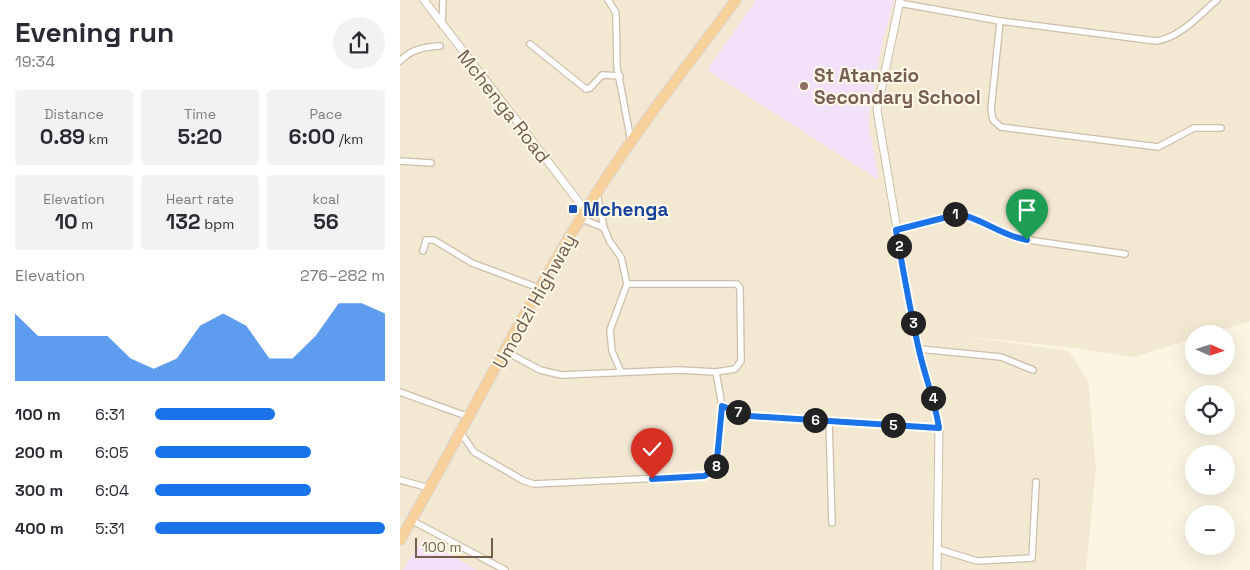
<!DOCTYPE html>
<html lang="en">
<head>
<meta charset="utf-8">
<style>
	:root { --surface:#fff; --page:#f2f2f3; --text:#2b2b33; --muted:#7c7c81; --accent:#1a73e8 }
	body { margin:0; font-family:"Space Grotesk",sans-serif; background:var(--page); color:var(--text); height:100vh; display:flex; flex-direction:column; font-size:19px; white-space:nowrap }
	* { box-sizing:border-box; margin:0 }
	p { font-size:16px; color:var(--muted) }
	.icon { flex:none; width:28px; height:28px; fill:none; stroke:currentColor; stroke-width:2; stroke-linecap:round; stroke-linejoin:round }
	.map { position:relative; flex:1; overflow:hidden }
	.side { display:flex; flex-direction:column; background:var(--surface); width:400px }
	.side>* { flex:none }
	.needle { width:32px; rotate:93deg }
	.controls { position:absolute; left:785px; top:325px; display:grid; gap:10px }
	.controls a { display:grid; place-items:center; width:50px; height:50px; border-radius:50%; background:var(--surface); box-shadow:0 5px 20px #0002; font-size:25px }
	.scale { position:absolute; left:15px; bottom:12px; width:78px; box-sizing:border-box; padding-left:5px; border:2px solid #745e4a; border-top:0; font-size:14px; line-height:18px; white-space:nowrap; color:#745e4a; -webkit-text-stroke:4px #fff9ea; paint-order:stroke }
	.pin { position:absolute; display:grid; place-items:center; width:42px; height:42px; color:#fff; margin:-51px -21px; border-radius:50% 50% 50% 0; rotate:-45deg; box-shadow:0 0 5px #0007 }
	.pin .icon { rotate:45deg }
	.km { position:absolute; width:25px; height:25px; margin:-12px; border-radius:50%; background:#222; color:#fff; font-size:14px; line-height:25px; text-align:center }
	.round { display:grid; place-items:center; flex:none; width:52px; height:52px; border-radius:26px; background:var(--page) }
	.head { display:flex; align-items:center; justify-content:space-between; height:85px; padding:0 15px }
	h1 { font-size:28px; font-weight:700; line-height:38px }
	.stats { display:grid; grid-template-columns:repeat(3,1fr); gap:8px; height:85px; padding:5px 15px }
	.stats div { display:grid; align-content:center; border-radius:5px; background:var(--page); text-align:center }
	.stats b { font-size:21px; font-weight:700 }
	.stats small { font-size:14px; font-weight:400 }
	.stats p { font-size:14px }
	.chart { height:140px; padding:10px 15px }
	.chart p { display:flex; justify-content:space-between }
	.chart svg { width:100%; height:90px; margin-top:5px; fill:var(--accent); opacity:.7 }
	ul { padding:0 15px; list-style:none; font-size:16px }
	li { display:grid; grid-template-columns:80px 60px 1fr; align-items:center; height:38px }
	li i { height:12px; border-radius:6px; background:var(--accent) }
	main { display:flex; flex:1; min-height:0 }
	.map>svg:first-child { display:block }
	.residential { fill:#f3e8d2 }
	.education { fill:#f2e1f8 }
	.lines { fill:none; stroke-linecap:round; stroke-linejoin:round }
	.minor-casing { stroke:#cdbeab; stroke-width:8 }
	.tertiary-casing { stroke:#cdbeab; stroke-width:9 }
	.trunk-casing { stroke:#dbd5d0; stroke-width:12 }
	.minor { stroke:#fff; stroke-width:5.5 }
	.tertiary { stroke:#fff; stroke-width:7 }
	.trunk { stroke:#f7d09c; stroke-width:10 }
	.route-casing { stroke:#fff; stroke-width:10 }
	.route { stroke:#1a73e8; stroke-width:6 }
	.education-dot { fill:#8d6e63; stroke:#fff9ea; stroke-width:2 }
	.transit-dot { fill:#1a4fb4; stroke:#fff9ea; stroke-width:2 }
	.labels { text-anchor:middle; stroke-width:4; stroke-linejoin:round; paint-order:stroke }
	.education-label { font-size:19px; font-weight:bold; fill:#785e54; stroke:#fff9ea; text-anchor:start }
	.street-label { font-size:19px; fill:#745e4a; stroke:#fff9ea }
	.transit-label { font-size:19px; font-weight:bold; fill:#164399; stroke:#fff9ea; text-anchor:start }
</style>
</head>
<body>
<main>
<section class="side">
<div class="head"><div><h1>Evening run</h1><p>19:34</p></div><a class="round"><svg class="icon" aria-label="share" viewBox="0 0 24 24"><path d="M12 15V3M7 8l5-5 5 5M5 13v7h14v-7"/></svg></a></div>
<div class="stats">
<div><p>Distance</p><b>0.89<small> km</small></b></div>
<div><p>Time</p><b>5:20</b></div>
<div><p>Pace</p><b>6:00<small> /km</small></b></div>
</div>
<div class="stats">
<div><p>Elevation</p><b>10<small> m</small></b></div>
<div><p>Heart rate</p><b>132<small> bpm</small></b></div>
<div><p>kcal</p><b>56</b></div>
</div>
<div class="chart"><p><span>Elevation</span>276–282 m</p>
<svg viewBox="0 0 160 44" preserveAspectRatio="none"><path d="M0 44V11L10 22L20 22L30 22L40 22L50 33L60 38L70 33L80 17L90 11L100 17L110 33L120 33L130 22L140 6L150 6L160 11V44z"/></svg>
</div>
<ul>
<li><b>100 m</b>6:31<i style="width:52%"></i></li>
<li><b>200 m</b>6:05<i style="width:68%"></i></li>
<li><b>300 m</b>6:04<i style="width:68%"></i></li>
<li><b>400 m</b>5:31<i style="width:100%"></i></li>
</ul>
</section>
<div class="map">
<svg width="850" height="570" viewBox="0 0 850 570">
	<rect width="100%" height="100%" fill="#fcf5e4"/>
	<!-- residential -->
	<path class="residential" d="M0,0H850V321L809,334H794V338L734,357L674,348L560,336L669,351L688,381L696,468L686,570H541V561L540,570H0Z"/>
	<!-- education -->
	<g class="education">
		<path d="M356,0H494L481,48L468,121L479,180L307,70Z"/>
		<path d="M23,539L77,570H3Z"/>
	</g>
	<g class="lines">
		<defs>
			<g id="minor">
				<path d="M208,0L216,13L217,67L231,141"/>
				<path d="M499,3L600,21L756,41C780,38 799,15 817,0"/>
				<path d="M600,21L591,110L593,120L601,127L758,147L794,128H821"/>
				<path d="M42,25L43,0"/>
				<path d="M130,44L186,89L190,88L202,75L220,76"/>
				<path d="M0,61C12,49 24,47 40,46"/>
				<path d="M0,161L31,163"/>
				<path d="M197,194L204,228L210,242L221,257L227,284L210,330L212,351L221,372"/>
				<path d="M180,218L204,228"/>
				<path d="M496,230L559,214L569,216L614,238L725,254"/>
				<path d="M23,251L26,240H34L72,263L139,288"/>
				<path d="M227,284H337L340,288L341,361L335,369L316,372"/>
				<path d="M519,349L601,357L633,370"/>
				<path d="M105,351L140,370L161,375L279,370L316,372L322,406L349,416L539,428"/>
				<path d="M0,392L69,417"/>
				<path d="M429,421L432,523"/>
				<path d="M61,433L74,452L124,481L134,484L304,476L316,470L322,406"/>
				<path d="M0,480L29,488"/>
				<path d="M11,520L105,570"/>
				<path d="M538,549L577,561L632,558L636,482"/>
			</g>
			<g id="tertiary">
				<path d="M24,0L185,210"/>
				<path d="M500,0L477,110L510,307L522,361L535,404L539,428L537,570"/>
			</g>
			<path id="trunk" d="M0,540C63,432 118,319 184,213C229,139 284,70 336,0"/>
		</defs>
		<!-- minor casing -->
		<use href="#minor" class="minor-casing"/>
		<!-- tertiary casing -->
		<use href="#tertiary" class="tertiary-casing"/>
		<!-- trunk casing -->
		<use href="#trunk" class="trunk-casing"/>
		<!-- minor -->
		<use href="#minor" class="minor"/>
		<!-- tertiary -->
		<use href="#tertiary" class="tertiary"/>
		<!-- trunk -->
		<use href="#trunk" class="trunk"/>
	</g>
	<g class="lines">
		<defs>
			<path id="route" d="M252,479L304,476L316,470L322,406L349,416L539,428C535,401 525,377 519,350C510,310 503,270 496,230L559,214C583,219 602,236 627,240"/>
		</defs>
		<!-- route casing -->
		<use href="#route" class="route-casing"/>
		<!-- route -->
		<use href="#route" class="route"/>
	</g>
	<!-- markers -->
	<circle class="education-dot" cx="404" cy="86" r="5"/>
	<rect class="transit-dot" x="168" y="204" width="10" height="10" rx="2.5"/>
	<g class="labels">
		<!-- education labels -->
		<g class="education-label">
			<text x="414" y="82">St Atanazio<tspan x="414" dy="22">Secondary School</tspan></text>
		</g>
		<!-- street labels -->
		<g class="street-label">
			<text transform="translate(104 106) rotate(52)" y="7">Mchenga Road</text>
			<text transform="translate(134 301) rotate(-61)" y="7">Umodzi Highway</text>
		</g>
		<!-- transit labels -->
		<g class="transit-label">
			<text x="183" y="216">Mchenga</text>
		</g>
	</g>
</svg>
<div class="controls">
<a><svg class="needle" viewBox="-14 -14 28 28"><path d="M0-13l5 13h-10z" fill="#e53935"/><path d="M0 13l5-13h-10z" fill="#7c7c81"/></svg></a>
<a><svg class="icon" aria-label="locate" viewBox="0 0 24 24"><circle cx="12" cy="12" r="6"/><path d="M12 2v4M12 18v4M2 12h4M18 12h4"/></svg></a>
<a>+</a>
<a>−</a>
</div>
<div class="scale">100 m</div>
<div class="pin" style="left:627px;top:240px;background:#1e9e55"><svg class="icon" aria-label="arrive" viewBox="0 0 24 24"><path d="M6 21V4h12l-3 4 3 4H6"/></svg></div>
<div class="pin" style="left:252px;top:479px;background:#d93025"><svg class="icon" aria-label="check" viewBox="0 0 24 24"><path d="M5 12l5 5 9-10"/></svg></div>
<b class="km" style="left:555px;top:214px">1</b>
<b class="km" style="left:499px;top:246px">2</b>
<b class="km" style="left:513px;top:323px">3</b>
<b class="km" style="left:533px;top:398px">4</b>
<b class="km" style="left:493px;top:425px">5</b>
<b class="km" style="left:415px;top:420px">6</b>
<b class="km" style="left:338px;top:412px">7</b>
<b class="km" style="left:316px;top:466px">8</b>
</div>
</main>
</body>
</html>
